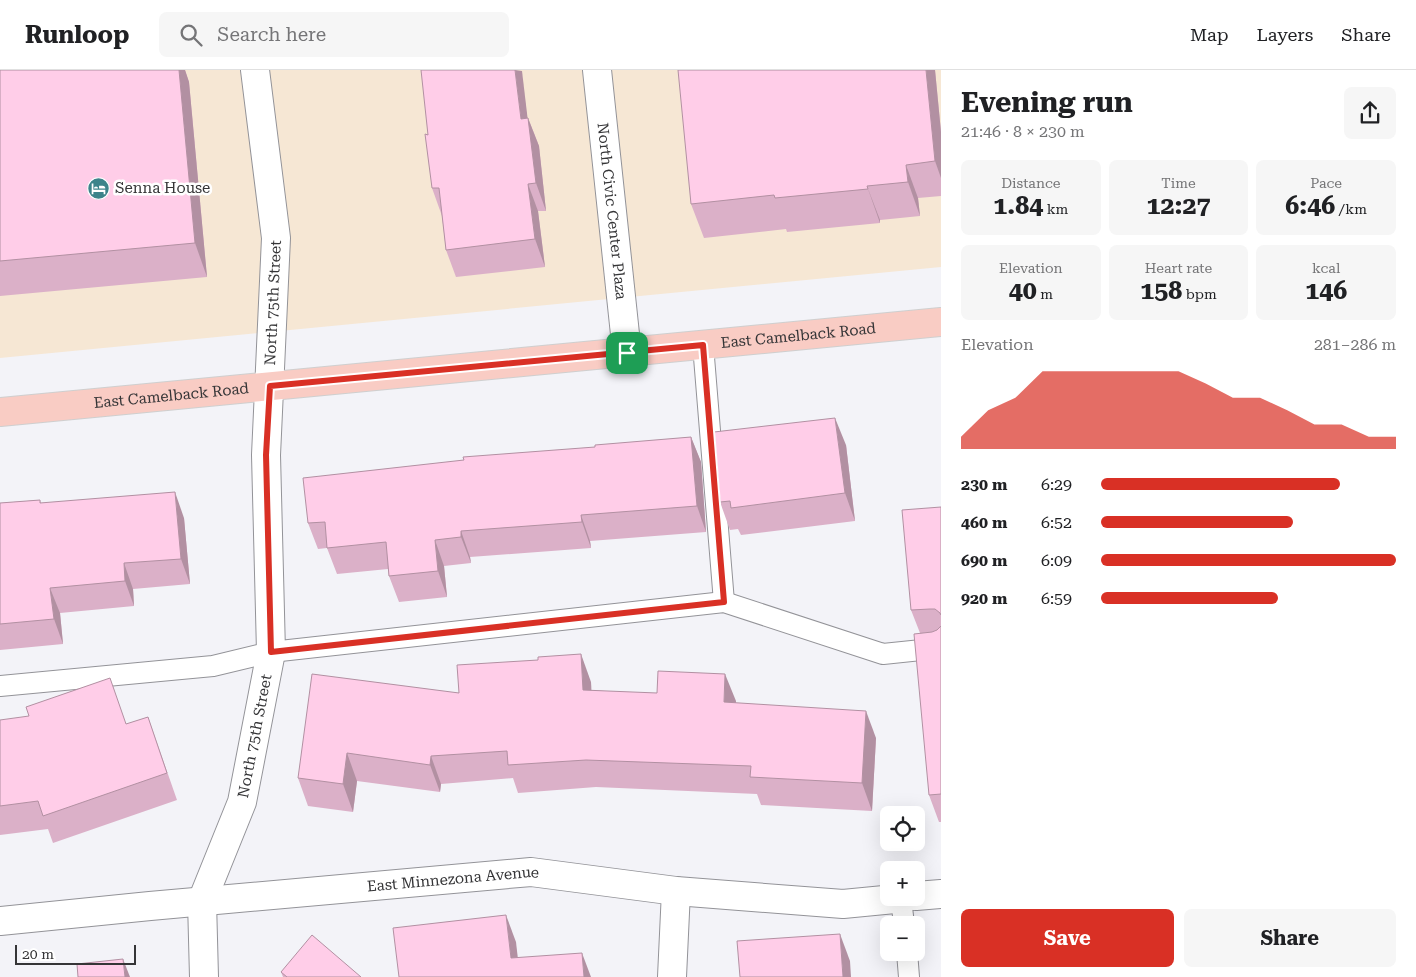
<!DOCTYPE html>
<html lang="en">
<head>
<meta charset="utf-8">
<style>
	:root { --surface:#fff; --page:#f6f6f6; --text:#202124; --muted:#757577; --line:#e0e0e0; --accent:#d93025 }
	body { margin:0; font-family:"Roboto Serif",serif; background:var(--page); color:var(--text); height:100vh; display:flex; flex-direction:column; font-size:19px; white-space:nowrap }
	* { box-sizing:border-box; margin:0 }
	p { font-size:16px; color:var(--muted) }
	.icon { flex:none; width:28px; height:28px; fill:none; stroke:currentColor; stroke-width:2; stroke-linecap:round; stroke-linejoin:round }
	.map { position:relative; flex:1; overflow:hidden }
	.drawer { display:flex; flex-direction:column; background:var(--surface); width:475px }
	.drawer>* { flex:none }
	.buttons { position:absolute; left:880px; top:736px; display:grid; gap:10px }
	.buttons a { display:grid; place-items:center; width:45px; height:45px; border-radius:8px; background:var(--surface); box-shadow:0 5px 20px #0002; font-size:25px }
	.scale { position:absolute; left:15px; bottom:12px; width:121px; box-sizing:border-box; padding-left:5px; border:2px solid #353537; border-top:0; font-size:14px; line-height:18px; white-space:nowrap; color:#353537; -webkit-text-stroke:4px #fff; paint-order:stroke }
	.pin { position:absolute; display:grid; place-items:center; width:42px; height:42px; color:#fff; margin:-21px; border-radius:10px; box-shadow:0 2px 8px #0006 }
	.round { display:grid; place-items:center; flex:none; width:52px; height:52px; border-radius:8px; background:var(--page) }
	.summary { display:flex; align-items:center; justify-content:space-between; height:85px; padding:0 20px }
	h1 { font-size:28px; font-weight:700; line-height:38px }
	.metrics { display:grid; grid-template-columns:repeat(3,1fr); gap:8px; height:85px; padding:5px 20px }
	.metrics div { display:grid; align-content:center; border-radius:8px; background:var(--page); text-align:center }
	.metrics b { font-size:25px; font-weight:700 }
	.metrics small { font-size:14px; font-weight:400 }
	.metrics p { font-size:14px }
	.chart { height:140px; padding:10px 20px }
	.chart p { display:flex; justify-content:space-between }
	.chart svg { width:100%; height:90px; margin-top:5px; fill:var(--accent); opacity:.7 }
	.button { display:flex; gap:10px; margin-top:auto; padding:10px 20px }
	.button a { flex:1; height:58px; border-radius:8px; background:var(--accent); color:#fff; font-size:20px; font-weight:700; line-height:58px; text-align:center }
	.button a+a { background:var(--page); color:var(--text) }
	ul { padding:0 20px; list-style:none; font-size:16px }
	li { display:grid; grid-template-columns:80px 60px 1fr; align-items:center; height:38px }
	li i { height:12px; border-radius:6px; background:var(--accent) }
	header { display:flex; align-items:center; gap:30px; box-sizing:border-box; height:70px; padding:0 25px; background:var(--surface); border-bottom:1px solid var(--line) }
	header strong { font-size:24px }
	nav { display:flex; gap:28px; margin-inline-start:auto; font-size:18px }
	.search { width:350px; height:45px; background:var(--page); display:flex; align-items:center; gap:12px; box-sizing:border-box; padding:0 18px; border-radius:8px; color:var(--muted); font-size:19px }
	main { display:flex; flex:1; min-height:0 }
	.map>svg:first-child { display:block }
	.commercial { fill:#f6e7d4 }
	.lines { fill:none; stroke-linecap:round; stroke-linejoin:round }
	.service-casing { stroke:#939398; stroke-width:22 }
	.minor-casing { stroke:#939398; stroke-width:30 }
	.primary-casing { stroke:#cfcfcf; stroke-width:30 }
	.service { stroke:#fff; stroke-width:20 }
	.minor { stroke:#fff; stroke-width:28 }
	.primary { stroke:#f9ccc4; stroke-width:28 }
	.wall { fill:#dbb0c8 }
	.shaded-wall { fill:#b290a2 }
	.building { fill:#ffcde8; stroke:#b290a2 }
	.route-casing { stroke:#fff; stroke-width:10 }
	.route { stroke:#d93025; stroke-width:6 }
	.labels { text-anchor:middle; stroke-width:5; stroke-linejoin:round; paint-order:stroke }
	.poi-label { font-size:15px; fill:#353537; stroke:#fff; text-anchor:start }
	.street-label { font-size:15px; fill:#353537; stroke:#fff }
</style>
</head>
<body>
<header>
<strong>Runloop</strong>
<div class="search"><svg class="icon" aria-label="search" viewBox="0 0 24 24"><circle cx="10" cy="10" r="6"/><path d="M15 15l6 6"/></svg>Search here</div>
<nav><a>Map</a><a>Layers</a><a>Share</a></nav>
</header>
<main>
<div class="map">
<svg width="941" height="907" viewBox="0 0 941 907">
	<rect width="100%" height="100%" fill="#f3f3f8"/>
	<!-- commercial -->
	<path class="commercial" d="M0,0H941V197L0,288Z"/>
	<g class="lines">
		<defs>
			<g id="service">
				<path d="M703,275L724,532"/>
				<path d="M0,616L213,596L271,582L724,532L883,584L941,578"/>
				<path d="M901,828L904,855"/>
				<path d="M907,882L909,907"/>
			</g>
			<g id="minor">
				<path id="s1" d="M597,0L627,283"/>
				<path d="M916,826L941,824"/>
				<path id="s2" d="M0,851L150,836L531,802L676,821L843,834L905,828"/>
				<path id="s3" d="M204,907L202,831L242,732L271,582L266,385L276,168L255,0"/>
				<path d="M672,907L676,821"/>
			</g>
			<g id="primary">
				<path id="s4" d="M0,342L941,252"/>
			</g>
		</defs>
		<!-- service casing -->
		<use href="#service" class="service-casing"/>
		<!-- minor casing -->
		<use href="#minor" class="minor-casing"/>
		<!-- primary casing -->
		<use href="#primary" class="primary-casing"/>
		<!-- service -->
		<use href="#service" class="service"/>
		<!-- minor -->
		<use href="#minor" class="minor"/>
		<!-- primary -->
		<use href="#primary" class="primary"/>
	</g>
	<!-- wall -->
	<g class="wall">
		<path d="M0,0H185L189,12L207,207L0,226Z"/>
		<path d="M935,0L941,62V126L918,128L920,146L880,150V153L787,162L786,159L704,168L691,134Z"/>
		<path d="M528,48L539,76L546,141H538L545,197L456,207L446,180L442,146L432,118Z"/>
		<path d="M691,367L701,392L706,462L590,471L591,478L470,487L471,493L444,496L447,527L399,532L389,506L388,499L337,504L327,478L318,479L308,453L595,377Z"/>
		<path d="M846,375L855,451L741,465L738,459L730,460L720,432Z"/>
		<path d="M40,430L41,433L184,448L190,514L133,519L134,536L60,543L63,574L0,580V433Z"/>
		<path d="M941,437V752H939L929,725L920,563L911,540Z"/>
		<path d="M591,612V620L736,631L735,633L876,668L872,741L761,735L757,724L596,717L518,723L513,708L441,714L440,722L357,711L353,742L308,736L298,708L459,623Z"/>
		<path d="M148,647L177,730L53,773L48,759L0,765V650L127,654Z"/>
		<path d="M281,902L361,907H283Z"/>
	</g>
	<!-- shaded-wall -->
	<g class="shaded-wall">
		<path d="M179,0H185L189,12L207,207L195,173Z"/>
		<path d="M515,0L522,1L531,77L521,49Z"/>
		<path d="M926,0H935L941,62V108L935,91Z"/>
		<path d="M528,48L539,76L546,141L536,113Z"/>
		<path d="M906,95L918,128L920,146L908,112Z"/>
		<path d="M528,114L538,141L545,197L535,169Z"/>
		<path d="M867,116L880,150V153L868,119Z"/>
		<path d="M835,348L846,375L855,451L845,423Z"/>
		<path d="M691,367L701,392L706,462L697,436Z"/>
		<path d="M175,422L184,448L190,514L181,489Z"/>
		<path d="M581,445L590,471L591,478L582,452Z"/>
		<path d="M461,461L470,487L471,493L461,467Z"/>
		<path d="M435,470L444,496L447,527L438,501Z"/>
		<path d="M124,493L133,519L134,536L125,511Z"/>
		<path d="M50,518L60,543L63,574L54,549Z"/>
		<path d="M581,584L591,612L593,647L583,620Z"/>
		<path d="M725,604L736,631L734,660L724,632Z"/>
		<path d="M866,641L876,668L872,741L862,713Z"/>
		<path d="M347,683L357,711L353,742L343,714Z"/>
		<path d="M431,686L441,714L440,722L430,695Z"/>
		<path d="M506,845L516,872L520,907L511,888Z"/>
		<path d="M840,864L850,891L851,907H843Z"/>
		<path d="M582,883L591,907H584Z"/>
		<path d="M123,889L130,907H125Z"/>
	</g>
	<!-- building -->
	<g class="building">
		<path d="M0,0H179L195,173L0,191Z"/>
		<path d="M421,0H515L521,49L528,48L536,113L528,114L535,169L446,180L439,118H432L425,64L428,65Z"/>
		<path d="M678,0H926L935,91L906,95L908,112L867,116L868,119L775,128L774,125L691,134Z"/>
		<path d="M835,348L845,423L731,438L730,431L720,432L714,362Z"/>
		<path d="M691,367L697,436L581,445L582,452L461,461V467L435,470L438,501L389,506L386,472L327,478L325,452L308,453L303,408L464,390L463,387L595,377V375Z"/>
		<path d="M175,422L181,489L124,493L125,511L50,518L54,549L0,554V433L40,430V433Z"/>
		<path d="M941,437V545L940,543L935,539H930L911,540L902,440Z"/>
		<path d="M941,556V724L929,725L914,564L932,562L937,560Z"/>
		<path d="M581,584L583,620L657,623L658,601L725,604L724,632L866,641L862,713L750,707L751,696L586,690L508,695L507,681L431,686L430,695L347,683L343,714L298,708L312,604L459,623L457,595L538,590V587Z"/>
		<path d="M110,608L126,654L148,647L167,703L43,746L38,731L0,736V650L29,646L26,637Z"/>
		<path d="M506,845L511,888L582,883L584,907H399L393,858Z"/>
		<path d="M840,864L843,907H740L737,871Z"/>
		<path d="M312,865L361,907H287L281,902Z"/>
		<path d="M123,889L125,907H78L77,894Z"/>
	</g>
	<g class="lines">
		<defs>
			<path id="route" d="M703,275L724,532L271,582L266,385L270,316Z"/>
		</defs>
		<!-- route casing -->
		<use href="#route" class="route-casing"/>
		<!-- route -->
		<use href="#route" class="route"/>
	</g>
	<!-- icons -->
	<defs>
		<symbol id="hotel-disc" viewBox="-11 -11 22 22"><circle r="9.5" fill="#3c838a" stroke="#fff"/><path d="M-6-4.5h1.5V1H6V5H4.5V3h-9V5H-6ZM-4 0a1.8 1.8 0 1 1 3.6 0ZM.5 0V-2.5h3Q6-2.5 6 0Z" fill="#fff"/></symbol>
	</defs>
	<g fill-rule="evenodd">
		<use href="#hotel-disc" x="86" y="106" width="25" height="25"/>
	</g>
	<g class="labels">
		<!-- poi labels -->
		<g class="poi-label">
			<text x="115" y="123">Senna House</text>
		</g>
		<!-- street labels -->
		<g class="street-label">
			<text dy="5" stroke="none"><textPath href="#s1" startOffset="142">North Civic Center Plaza</textPath></text>
			<text dy="5" stroke="none"><textPath href="#s3" startOffset="685">North 75th Street</textPath></text>
			<text dy="5" stroke="none"><textPath href="#s4" startOffset="802">East Camelback Road</textPath></text>
			<text dy="5" stroke="none"><textPath href="#s4" startOffset="172">East Camelback Road</textPath></text>
			<text dy="5" stroke="none"><textPath href="#s3" startOffset="250">North 75th Street</textPath></text>
			<text dy="5" stroke="none"><textPath href="#s2" startOffset="455">East Minnezona Avenue</textPath></text>
		</g>
	</g>
</svg>
<div class="buttons">
<a><svg class="icon" aria-label="locate" viewBox="0 0 24 24"><circle cx="12" cy="12" r="6"/><path d="M12 2v4M12 18v4M2 12h4M18 12h4"/></svg></a>
<a>+</a>
<a>−</a>
</div>
<div class="scale">20 m</div>
<div class="pin" style="left:627px;top:283px;background:#1e9e55"><svg class="icon" aria-label="arrive" viewBox="0 0 24 24"><path d="M6 21V4h12l-3 4 3 4H6"/></svg></div>
</div>
<section class="drawer">
<div class="summary"><div><h1>Evening run</h1><p>21:46 · 8 × 230 m</p></div><a class="round"><svg class="icon" aria-label="share" viewBox="0 0 24 24"><path d="M12 15V3M7 8l5-5 5 5M5 13v7h14v-7"/></svg></a></div>
<div class="metrics">
<div><p>Distance</p><b>1.84<small> km</small></b></div>
<div><p>Time</p><b>12:27</b></div>
<div><p>Pace</p><b>6:46<small> /km</small></b></div>
</div>
<div class="metrics">
<div><p>Elevation</p><b>40<small> m</small></b></div>
<div><p>Heart rate</p><b>158<small> bpm</small></b></div>
<div><p>kcal</p><b>146</b></div>
</div>
<div class="chart"><p><span>Elevation</span>281–286 m</p>
<svg viewBox="0 0 160 44" preserveAspectRatio="none"><path d="M0 44V38L10 25L20 19L30 6L40 6L50 6L60 6L70 6L80 6L90 12L100 19L110 19L120 25L130 32L140 32L150 38L160 38V44z"/></svg>
</div>
<ul>
<li><b>230 m</b>6:29<i style="width:81%"></i></li>
<li><b>460 m</b>6:52<i style="width:65%"></i></li>
<li><b>690 m</b>6:09<i style="width:100%"></i></li>
<li><b>920 m</b>6:59<i style="width:60%"></i></li>
</ul>
<div class="button"><a>Save</a><a>Share</a></div>
</section>
</main>
</body>
</html>
